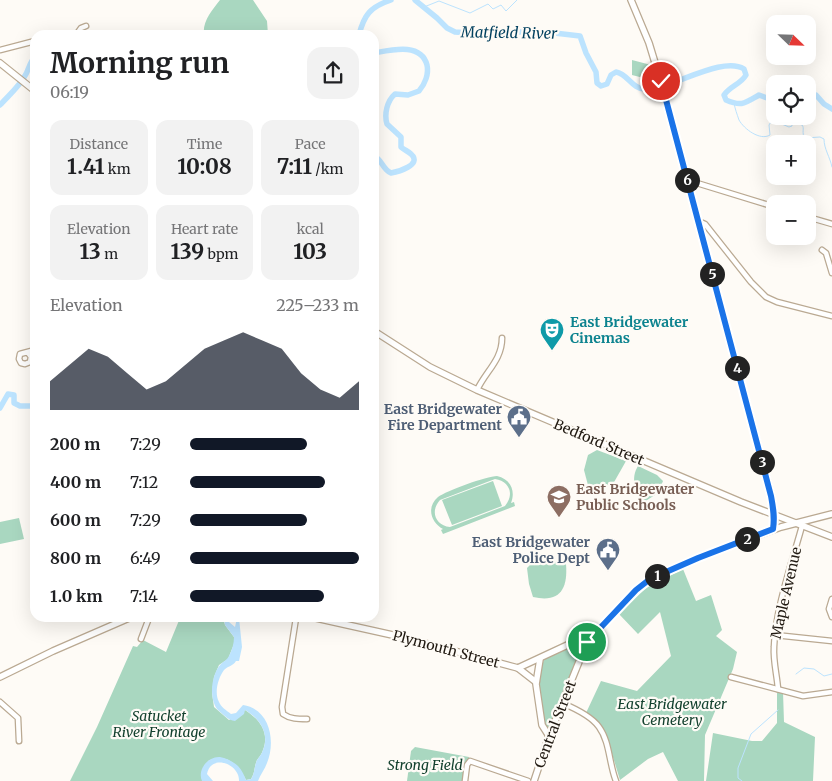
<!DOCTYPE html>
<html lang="en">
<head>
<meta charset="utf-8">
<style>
	:root { --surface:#fff; --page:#f2f2f2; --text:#202124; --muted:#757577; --accent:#111827 }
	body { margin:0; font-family:Merriweather,serif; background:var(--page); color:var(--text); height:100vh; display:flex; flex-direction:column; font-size:19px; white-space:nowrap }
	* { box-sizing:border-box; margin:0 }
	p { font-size:16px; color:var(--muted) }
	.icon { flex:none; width:28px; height:28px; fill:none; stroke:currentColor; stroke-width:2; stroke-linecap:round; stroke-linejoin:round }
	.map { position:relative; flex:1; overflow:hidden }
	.details { position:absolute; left:30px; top:30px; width:349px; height:592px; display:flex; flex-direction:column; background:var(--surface); border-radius:15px; box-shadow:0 5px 20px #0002 }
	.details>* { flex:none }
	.needle { width:32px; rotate:113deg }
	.buttons { position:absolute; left:766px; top:15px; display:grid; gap:10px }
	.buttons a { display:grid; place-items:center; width:50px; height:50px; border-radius:10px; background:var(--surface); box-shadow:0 5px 20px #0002; font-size:25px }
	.pin { position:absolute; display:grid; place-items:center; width:42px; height:42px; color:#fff; margin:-21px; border:2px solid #fff; border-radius:50%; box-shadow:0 1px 5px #0007 }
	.km { position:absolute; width:25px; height:25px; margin:-12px; border-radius:50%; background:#222; color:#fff; font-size:14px; line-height:25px; text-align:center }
	.round { display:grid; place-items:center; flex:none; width:52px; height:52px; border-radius:15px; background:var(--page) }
	.summary { display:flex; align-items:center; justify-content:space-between; height:85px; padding:0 20px }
	h1 { font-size:28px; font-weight:700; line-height:38px }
	.stats { display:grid; grid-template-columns:repeat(3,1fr); gap:8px; height:85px; padding:5px 20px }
	.stats div { display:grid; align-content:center; border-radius:12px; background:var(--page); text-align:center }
	.stats b { font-size:21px; font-weight:700 }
	.stats small { font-size:14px; font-weight:400 }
	.stats p { font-size:14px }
	.chart { height:140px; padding:10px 20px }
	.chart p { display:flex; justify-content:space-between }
	.chart svg { width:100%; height:90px; margin-top:5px; fill:var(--accent); opacity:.7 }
	ul { padding:0 20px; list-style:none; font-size:16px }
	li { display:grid; grid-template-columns:80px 60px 1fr; align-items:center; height:38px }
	li i { height:12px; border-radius:6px; background:var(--accent) }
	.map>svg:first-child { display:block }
	.green { fill:#a9d7c0; fill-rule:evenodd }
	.water { fill:#bce3fe }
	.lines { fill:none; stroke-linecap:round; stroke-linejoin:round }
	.stream { stroke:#bce3fe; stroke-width:1 }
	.river { stroke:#bce3fe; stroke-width:5.5 }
	.minor-casing { stroke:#baa992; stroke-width:7 }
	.major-casing { stroke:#baa992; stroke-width:8 }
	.minor { stroke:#fff; stroke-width:4.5 }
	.major { stroke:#fff; stroke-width:5.5 }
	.route-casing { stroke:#fff; stroke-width:10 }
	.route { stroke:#1a73e8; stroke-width:6 }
	.labels { text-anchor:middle; stroke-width:4.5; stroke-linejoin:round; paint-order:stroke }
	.culture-label { font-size:14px; font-weight:bold; fill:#0d838f; stroke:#fefbf6; text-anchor:start }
	.service-label { font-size:14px; font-weight:bold; fill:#4e5e75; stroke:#fefbf6; text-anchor:end }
	.street-label { font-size:14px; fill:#201911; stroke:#fefbf6 }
	.education-label { font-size:14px; font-weight:bold; fill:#785e54; stroke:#fefbf6; text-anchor:start }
	.park-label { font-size:14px; font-style:italic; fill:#13412e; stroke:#fefbf6 }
	.water-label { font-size:15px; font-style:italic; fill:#003f5e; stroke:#fefbf6 }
</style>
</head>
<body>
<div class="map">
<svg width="832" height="781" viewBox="0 0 832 781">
	<rect width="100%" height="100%" fill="#fefbf6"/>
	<!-- green -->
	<g class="green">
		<path d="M220,0H253L267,21L268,35H204C202,22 212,10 220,0Z"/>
		<path d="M632,60L651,65L655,81L632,75Z"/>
		<path d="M597,450L626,461L613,484L589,489L584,470L588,455Z"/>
		<path d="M638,466L657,475L663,481L658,493L641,504C636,491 630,479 638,466Z"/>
		<path d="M497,476C510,479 516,490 511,503L514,502L515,506L443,534L441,530L443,529C431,523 426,507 438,497C446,491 487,476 497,476ZM495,479C509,481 515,494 505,506L450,527C435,525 430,511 440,500Z"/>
		<path d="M493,481L502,506L452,525L442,500Z"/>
		<path d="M19,518L24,539L0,544V522Z"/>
		<path d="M546,560L566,564C568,589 560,603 533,597L529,584L527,568L532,563Z"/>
		<path d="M683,569L696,601L711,595L722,630L716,636L737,652L733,669L705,735L704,781H678L663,752L648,759L620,780L605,731L598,722L586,713L601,681L637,691L671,656L660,612L638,634L619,614L646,588Z"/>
		<path d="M180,618H223L225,625L234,637V644L228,659L219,665L214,677L212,693L214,707L229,720L245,710C259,719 270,732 263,750C262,754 259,757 257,760C254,767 255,773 251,779L246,780C239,765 225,752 208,761L203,781H70L97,727L133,646L137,647L143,640L166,652Z"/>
		<path d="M579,643L583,648L551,727L546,729L544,727C542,709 532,674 545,659Z"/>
		<path d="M777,690L783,692L784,722L815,737L813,781H706L713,733L752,741H762L777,723Z"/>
		<path d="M415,747L469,757L465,781H407L411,751Z"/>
	</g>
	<!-- water -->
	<path class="water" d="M224,618H228L229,622L235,627L237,618H239L242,647L239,661H236C233,666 228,666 224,670C218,678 214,693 219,702C221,707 226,710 231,714L236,713L243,705C270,709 276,741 267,763C265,769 260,775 258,781H239C240,764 211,753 207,774L213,781H202C197,770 208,756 220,757C226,758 234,762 238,766C242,770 244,775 246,780L251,779C255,773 254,767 257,760C259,757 262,754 263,750C270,733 259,718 245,710L244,714L235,721C228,720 225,716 219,711C208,701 211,674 221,664C224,661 227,660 229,656C232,650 234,644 234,637L225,625Z"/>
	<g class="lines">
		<!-- stream -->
		<g class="stream">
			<path d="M424,7L439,1L470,13L488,4L493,9L501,5L506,11L517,0"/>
			<path d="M734,103C735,109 737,114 739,120C744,129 760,141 770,135L769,125L772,120L789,127L792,126V122L802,125C805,128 801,133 805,138L820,137L824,139C824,149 830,157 832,167"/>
			<path d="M796,674L804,668L814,669L824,676L832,674"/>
			<path d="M742,781L738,778V768L751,734L778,710"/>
		</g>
		<!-- river -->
		<g class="river">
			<path d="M415,0L437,18L447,28L455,32L498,35L519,32H546L580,36L586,53L596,72L597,83L601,86L607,84L611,75L616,72C628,74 632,89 645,89C670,90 722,55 744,69L746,75C741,84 730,86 724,95L726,100C742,107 745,103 759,95L775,101"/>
			<path d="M189,35H195"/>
			<path d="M359,35C364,15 370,7 391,0"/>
			<path d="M374,53C391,50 421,42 427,65C429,74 425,84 419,91L408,95L395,94C387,101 384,114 387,124L401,137V147C404,150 408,151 411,154C423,165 397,172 391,173C382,169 382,159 374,156"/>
			<path d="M808,96L816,95L824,104L832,109"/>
			<path d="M0,105C9,95 20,86 26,74C29,68 30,62 35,57"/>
			<path d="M0,408L8,394L14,395V403L20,406H35"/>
		</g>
		<defs>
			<g id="minor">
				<path d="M76,35L81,28L86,26"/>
				<path d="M0,50L35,41"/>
				<path d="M687,180L775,207"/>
				<path d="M808,217L832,224"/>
				<path d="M698,221L705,224L751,282L766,297L777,302L832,316"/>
				<path d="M822,250L826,253L832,273"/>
				<path d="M28,353L31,357L30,362L25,364L21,363L19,359L20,354L35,350"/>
				<path d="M477,390C486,371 502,360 502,338"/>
				<path d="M832,599L829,609L832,617"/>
				<path d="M296,618L282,707L283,714C290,719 298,719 307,719"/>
				<path d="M775,635L832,641"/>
				<path d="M141,639L149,618"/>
				<path d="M731,677L803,696L832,692"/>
				<path d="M778,689C777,675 773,661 774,647C775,611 792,562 802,526"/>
				<path d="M0,702L18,718L19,741"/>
				<path d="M562,703C574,708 592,717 599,727C610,742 609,764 616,781"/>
				<path d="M465,781L467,765L470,761L528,781"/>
			</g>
			<g id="major">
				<path d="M631,0L649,43L663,89L771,494L775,518L773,529"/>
				<path d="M0,63L35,91"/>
				<path d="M374,331L430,367L477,390L741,502L832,537"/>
				<path d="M316,618L406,638L518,668L576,641L587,642"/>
				<path d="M540,659L536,684L542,725L549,736"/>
				<path d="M518,668L536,682"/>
				<path d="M0,677L53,651L129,618"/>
				<path d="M534,781L549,736L587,642L636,590L654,577L698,558L781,527L832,514"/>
			</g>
		</defs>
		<!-- minor casing -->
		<use href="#minor" class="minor-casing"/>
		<!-- major casing -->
		<use href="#major" class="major-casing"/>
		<!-- minor -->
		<use href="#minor" class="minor"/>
		<!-- major -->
		<use href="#major" class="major"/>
	</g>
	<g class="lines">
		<defs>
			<path id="route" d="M587,642L636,590L650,579L698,558L773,529C775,517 773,507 771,496L661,81"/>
		</defs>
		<!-- route casing -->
		<use href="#route" class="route-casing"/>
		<!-- route -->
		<use href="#route" class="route"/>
	</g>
	<!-- icons -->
	<defs>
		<symbol id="theatre-pin" viewBox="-11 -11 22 30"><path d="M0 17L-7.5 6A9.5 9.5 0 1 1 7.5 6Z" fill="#0f9aa8" stroke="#fefbf6"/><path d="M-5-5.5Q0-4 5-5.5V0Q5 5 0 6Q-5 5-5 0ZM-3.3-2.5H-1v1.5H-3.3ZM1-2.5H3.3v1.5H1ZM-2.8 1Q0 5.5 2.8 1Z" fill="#fff"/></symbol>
		<symbol id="civic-pin" viewBox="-11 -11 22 30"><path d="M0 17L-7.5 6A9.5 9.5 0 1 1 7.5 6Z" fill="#5c6f8a" stroke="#fefbf6"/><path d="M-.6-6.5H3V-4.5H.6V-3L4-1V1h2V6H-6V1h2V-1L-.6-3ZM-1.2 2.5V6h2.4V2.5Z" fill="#fff"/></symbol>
		<symbol id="school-pin" viewBox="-11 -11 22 30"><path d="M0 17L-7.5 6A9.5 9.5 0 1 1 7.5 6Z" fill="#8d6e63" stroke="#fefbf6"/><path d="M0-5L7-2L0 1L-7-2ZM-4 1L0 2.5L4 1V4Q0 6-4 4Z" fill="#fff"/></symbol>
	</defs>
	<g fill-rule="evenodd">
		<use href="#theatre-pin" x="538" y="316" width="28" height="38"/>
		<use href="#civic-pin" x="505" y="403" width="28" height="38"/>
		<use href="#school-pin" x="545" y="483" width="28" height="38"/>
		<use href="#civic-pin" x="594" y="536" width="28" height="38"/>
	</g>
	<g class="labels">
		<!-- culture labels -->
		<g class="culture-label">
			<text x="570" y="327">East Bridgewater<tspan x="570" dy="16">Cinemas</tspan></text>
		</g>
		<!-- service labels -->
		<g class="service-label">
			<text x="502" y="414">East Bridgewater<tspan x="502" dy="16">Fire Department</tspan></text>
			<text x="590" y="547">East Bridgewater<tspan x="590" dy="16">Police Dept</tspan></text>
		</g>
		<!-- street labels -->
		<g class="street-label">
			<text transform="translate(599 442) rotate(23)" y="5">Bedford Street</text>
			<text transform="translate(786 593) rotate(-77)" y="5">Maple Avenue</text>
			<text transform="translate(446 649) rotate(15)" y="5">Plymouth Street</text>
			<text transform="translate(555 724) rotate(-69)" y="5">Central Street</text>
		</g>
		<!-- education labels -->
		<g class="education-label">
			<text x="576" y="494">East Bridgewater<tspan x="576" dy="16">Public Schools</tspan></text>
		</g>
		<!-- park labels -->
		<g class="park-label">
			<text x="672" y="709">East Bridgewater<tspan x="672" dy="16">Cemetery</tspan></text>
			<text x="159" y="721">Satucket<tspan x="159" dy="16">River Frontage</tspan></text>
			<text x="425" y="770">Strong Field</text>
		</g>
		<!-- water labels -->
		<g class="water-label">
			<text transform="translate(509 33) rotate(1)" y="5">Matfield River</text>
		</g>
	</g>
</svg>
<div class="buttons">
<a><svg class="needle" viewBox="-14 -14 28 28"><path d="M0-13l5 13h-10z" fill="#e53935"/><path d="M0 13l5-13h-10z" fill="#757577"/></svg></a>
<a><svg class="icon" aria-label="locate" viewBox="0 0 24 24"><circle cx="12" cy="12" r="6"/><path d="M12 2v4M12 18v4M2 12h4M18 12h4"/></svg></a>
<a>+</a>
<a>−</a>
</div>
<div class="pin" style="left:587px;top:642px;background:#1e9e55"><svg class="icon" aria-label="arrive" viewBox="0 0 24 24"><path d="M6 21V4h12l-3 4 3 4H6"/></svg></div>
<div class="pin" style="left:661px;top:81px;background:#d93025"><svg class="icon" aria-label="check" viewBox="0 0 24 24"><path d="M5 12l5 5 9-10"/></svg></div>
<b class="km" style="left:657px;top:576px">1</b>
<b class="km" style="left:747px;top:539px">2</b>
<b class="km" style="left:762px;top:462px">3</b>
<b class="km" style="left:737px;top:368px">4</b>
<b class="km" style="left:712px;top:274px">5</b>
<b class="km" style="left:687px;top:180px">6</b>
<section class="details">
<div class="summary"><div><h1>Morning run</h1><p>06:19</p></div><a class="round"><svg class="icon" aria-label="share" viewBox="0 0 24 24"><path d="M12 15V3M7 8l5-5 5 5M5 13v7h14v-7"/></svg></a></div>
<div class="stats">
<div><p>Distance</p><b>1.41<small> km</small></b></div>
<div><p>Time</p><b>10:08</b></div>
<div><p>Pace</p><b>7:11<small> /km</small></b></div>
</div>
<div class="stats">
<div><p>Elevation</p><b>13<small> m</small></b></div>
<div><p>Heart rate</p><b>139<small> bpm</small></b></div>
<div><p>kcal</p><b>103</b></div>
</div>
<div class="chart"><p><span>Elevation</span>225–233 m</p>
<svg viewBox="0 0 160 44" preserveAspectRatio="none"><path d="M0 44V30L10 22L20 14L30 18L40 26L50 34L60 30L70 22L80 14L90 10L100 6L110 10L120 14L130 26L140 34L150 38L160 30V44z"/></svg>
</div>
<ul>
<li><b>200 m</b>7:29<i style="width:69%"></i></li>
<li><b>400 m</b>7:12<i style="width:80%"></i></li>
<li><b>600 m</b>7:29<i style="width:69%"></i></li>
<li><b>800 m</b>6:49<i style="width:100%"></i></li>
<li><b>1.0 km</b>7:14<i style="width:79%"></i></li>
</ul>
</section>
</div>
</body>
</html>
